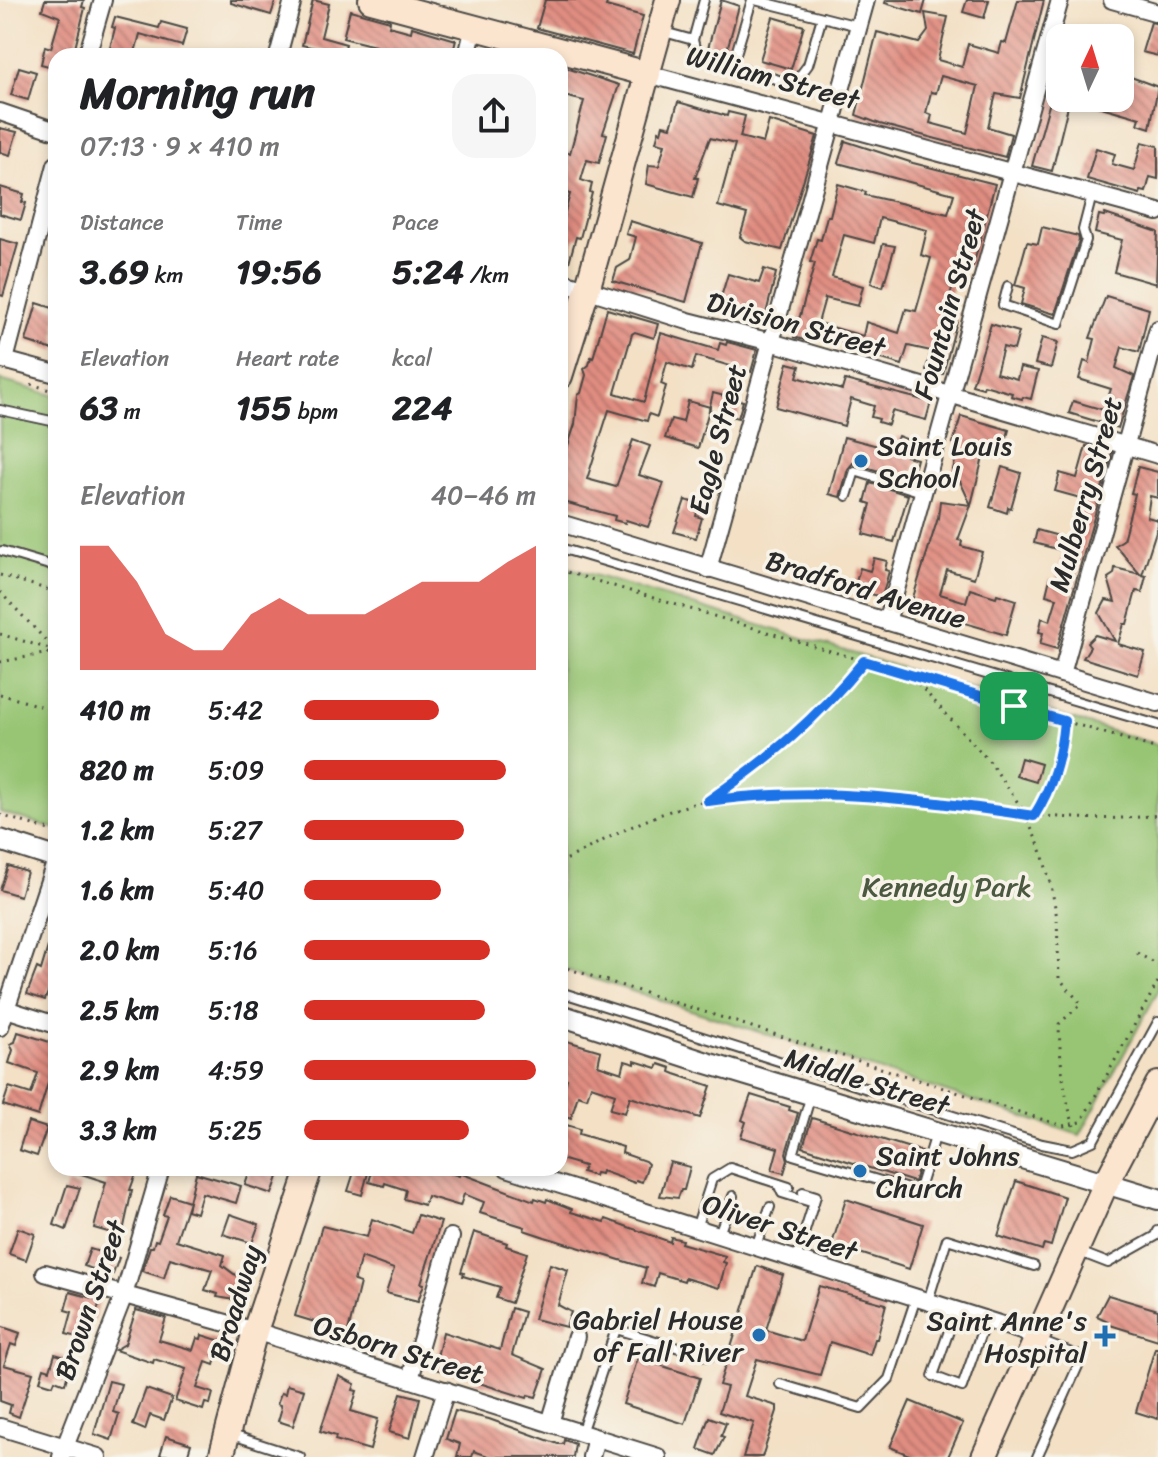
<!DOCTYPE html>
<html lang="en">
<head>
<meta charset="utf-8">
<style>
	:root { --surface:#fff; --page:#f6f6f6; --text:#202124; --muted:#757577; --accent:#d93025 }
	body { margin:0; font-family:Sriracha,sans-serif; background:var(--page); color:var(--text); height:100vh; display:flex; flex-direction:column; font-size:30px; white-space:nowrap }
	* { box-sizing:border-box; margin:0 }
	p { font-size:26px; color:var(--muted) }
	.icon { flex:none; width:44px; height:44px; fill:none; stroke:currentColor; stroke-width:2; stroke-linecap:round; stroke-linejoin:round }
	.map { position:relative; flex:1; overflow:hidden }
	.panel { position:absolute; left:48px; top:48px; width:520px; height:1128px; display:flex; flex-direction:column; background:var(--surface); border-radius:24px; box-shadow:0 4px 12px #0003 }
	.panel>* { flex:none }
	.needle { width:52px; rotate:4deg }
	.buttons { position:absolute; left:1046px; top:24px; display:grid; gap:16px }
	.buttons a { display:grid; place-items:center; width:88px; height:88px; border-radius:16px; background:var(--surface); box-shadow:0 4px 12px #0003; font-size:40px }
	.pin { position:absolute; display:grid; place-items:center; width:68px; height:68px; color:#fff; margin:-34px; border-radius:16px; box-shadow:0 4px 12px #0006 }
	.round { display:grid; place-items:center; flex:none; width:84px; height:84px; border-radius:24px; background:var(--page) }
	.headline { display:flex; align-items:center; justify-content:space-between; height:136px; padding:0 32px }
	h1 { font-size:44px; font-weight:800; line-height:60px }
	.stats { display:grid; grid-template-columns:repeat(3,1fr); gap:12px; height:136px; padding:8px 32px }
	.stats div { display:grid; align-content:center }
	.stats b { font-size:34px; font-weight:800 }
	.stats small { font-size:22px; font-weight:400 }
	.stats p { font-size:22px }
	.chart { height:224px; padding:16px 32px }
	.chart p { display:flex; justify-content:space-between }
	.chart svg { width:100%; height:144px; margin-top:8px; fill:var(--accent); opacity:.7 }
	ul { padding:0 32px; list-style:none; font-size:26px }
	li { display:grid; grid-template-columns:128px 96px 1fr; align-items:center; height:60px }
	li i { height:20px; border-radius:10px; background:var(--accent) }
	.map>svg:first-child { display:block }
	.green { fill:#97c573; stroke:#61784f; stroke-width:2 }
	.building { fill:url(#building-back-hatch); fill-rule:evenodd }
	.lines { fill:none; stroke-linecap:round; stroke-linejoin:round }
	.service-casing { stroke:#494642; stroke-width:12 }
	.minor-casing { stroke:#494642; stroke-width:20 }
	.tertiary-casing { stroke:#494642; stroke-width:24 }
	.secondary-casing { stroke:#494642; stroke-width:28 }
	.path { stroke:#494642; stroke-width:3; stroke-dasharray:2 6; stroke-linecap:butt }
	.service { stroke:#fff; stroke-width:8 }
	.minor { stroke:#fff; stroke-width:16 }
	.tertiary { stroke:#fff; stroke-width:20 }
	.secondary { stroke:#fce5cf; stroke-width:24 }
	.route-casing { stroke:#fff; stroke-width:16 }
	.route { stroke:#1a73e8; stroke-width:10 }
	.poi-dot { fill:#1f6fb2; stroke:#f7f3e8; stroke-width:3 }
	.labels { text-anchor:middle; stroke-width:7; stroke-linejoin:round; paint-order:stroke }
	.street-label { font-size:28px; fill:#2b2b2b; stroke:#f7f3e8 }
	.poi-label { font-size:28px; fill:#2b2b2b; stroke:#f7f3e8; text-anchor:start }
	.park-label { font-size:28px; fill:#4b5941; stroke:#f7f3e8 }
</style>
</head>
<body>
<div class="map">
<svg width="1158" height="1457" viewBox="0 0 1158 1457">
	<defs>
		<pattern id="building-back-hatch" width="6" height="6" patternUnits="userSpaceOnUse" patternTransform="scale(2)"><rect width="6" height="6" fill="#e08d81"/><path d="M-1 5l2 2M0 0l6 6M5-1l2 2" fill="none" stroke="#b6736a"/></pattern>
	</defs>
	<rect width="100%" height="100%" fill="#f7f3e8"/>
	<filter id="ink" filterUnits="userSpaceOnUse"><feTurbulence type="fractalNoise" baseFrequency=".0125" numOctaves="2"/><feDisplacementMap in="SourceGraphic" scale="16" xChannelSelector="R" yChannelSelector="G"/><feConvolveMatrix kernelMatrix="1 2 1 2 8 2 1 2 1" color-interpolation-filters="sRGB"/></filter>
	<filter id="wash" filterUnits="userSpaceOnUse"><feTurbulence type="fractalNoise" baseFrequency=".006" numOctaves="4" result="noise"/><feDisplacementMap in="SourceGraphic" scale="32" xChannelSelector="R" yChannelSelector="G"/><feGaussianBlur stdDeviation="1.8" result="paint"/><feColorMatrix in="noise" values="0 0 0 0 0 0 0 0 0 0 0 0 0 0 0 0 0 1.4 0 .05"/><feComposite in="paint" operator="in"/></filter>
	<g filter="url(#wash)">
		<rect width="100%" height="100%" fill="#f3e0c5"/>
		<!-- green -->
		<g class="green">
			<path d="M0,380L56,396V829L0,812Z"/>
			<path d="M560,565L1158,745V991L1080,1135L560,968Z"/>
		</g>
		<g id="blocks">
			<!-- building -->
			<g class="building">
				<path d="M45,0H84L82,7L85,8L73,56H56V68L41,64L45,46L51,48L60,17L42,10Z"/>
				<path d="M231,0H276L271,15L231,3Z"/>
				<path d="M313,0L329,4L321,37L346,44L343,56L327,54L328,51L302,45Z"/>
				<path d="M545,0H608L606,6L643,16L633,54L537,28Z"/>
				<path d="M721,0L739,6L725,57L707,52Z"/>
				<path d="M886,0H926L922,14L885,3Z"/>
				<path d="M967,0H989L984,18L963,12Z"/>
				<path d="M1018,0H1044L1020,98L996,94L988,127L1011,134L1005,157L880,124L856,115L877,32L919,43L928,31L925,13L948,17L938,60L962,67L968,44L999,53L1002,42L1006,43ZM941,76L978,86L967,133L930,123L932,115L926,113L931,92L936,93Z"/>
				<path d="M350,10L390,21L389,26L411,32L412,27L456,40L452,56H372L375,46L343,38Z"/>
				<path d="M115,17L159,28L161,22L187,29L182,46L140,34L134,56H108L115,28L112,27Z"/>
				<path d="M773,17L804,26L791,69L760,60Z"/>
				<path d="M1151,22L1158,24V56L1142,52Z"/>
				<path d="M560,66L619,85L603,133L607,134L599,163L587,160L581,180L592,184L590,192L592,193L580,238L576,237L569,262L560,260V230L570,194L560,191V150L570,153L584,101L560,95Z"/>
				<path d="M19,67L36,72L28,100L11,95Z"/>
				<path d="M1120,73L1158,87L1150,128L1138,124L1140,118L1080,101L1081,98H1120Z"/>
				<path d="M1051,98H1070L1052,171L1032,166Z"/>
				<path d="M678,102L727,116L728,112L745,116L740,137L763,143L769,121L817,136L782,250L745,241L740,237L747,214L718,206L735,144L710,138L695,178H698L693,197L646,184L649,165L659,166L665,144L656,142L659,131L661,132L663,125L671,127Z"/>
				<path d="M0,128L17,132L10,155L0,152Z"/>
				<path d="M845,141L913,163L995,184L973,266L959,263L946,310L957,313L955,320L957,321L943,374L926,370L931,351L908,346L902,365L865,354L866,350L815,335L814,338L805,336L804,340L794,337L815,263L810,262L817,239L821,240L827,216H830L838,184L866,192L865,195L948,214L954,194L838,163ZM880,218L927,230L921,255L931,258L916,311L906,309L899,333L866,322L863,336L818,323L825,298L858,306L863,286L832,277L844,235L874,243Z"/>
				<path d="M1142,142L1158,146V179L1150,177L1146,192L1141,191L1140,194L1087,179L1096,148L1115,154L1112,164L1134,170Z"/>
				<path d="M0,187L24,194L22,202L26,203L21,220L0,214Z"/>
				<path d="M1105,214L1158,232L1156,284L1114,272L1122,240L1095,233L1099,215L1104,216Z"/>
				<path d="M630,221L702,243L686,302L613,281L617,268L630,260L636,237L626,234Z"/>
				<path d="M1042,227L1078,236L1079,240L1055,314L1021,304L1025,288L1015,285L1027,242L1038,244Z"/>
				<path d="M0,239L18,244L3,296L0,295Z"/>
				<path d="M883,244L895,246L883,287L871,283Z"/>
				<path d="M764,269L776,273L764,322L718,307L728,274L759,283Z"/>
				<path d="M1106,296L1149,309L1139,352L1122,347L1116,368L1134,376L1118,428L1069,413L1073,401L1104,410L1111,389L1079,379L1084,361L1089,363L1095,339L1090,338Z"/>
				<path d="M37,303L56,309V351L26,341Z"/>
				<path d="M607,309L658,324L654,338L635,332L632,334L615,393L644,402L661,333L718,350L720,343L726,345L727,342L757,350L751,372L696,356L692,370L667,362L661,384L666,386L657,417L649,414L647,421L609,410L587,479L616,487L633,440L650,446L639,475L664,483L648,527L626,520L625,523L614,520L615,516L560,501V470L575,424L578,395L581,393L586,375L584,369L589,365L591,357L593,358Z"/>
				<path d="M991,324L1019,332L1014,350L1003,347L996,373L1017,379L1020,367L1038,371L1031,399L1023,397L1022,399L1011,396L1012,393L984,385L983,388L972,385Z"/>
				<path d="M1042,338L1058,342L1051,368L1035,364Z"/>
				<path d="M788,363L800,366L797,377L842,390L845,380L931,402L926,420L892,411L888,425L878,422L879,419L871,417L874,406L851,399L844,426L776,407Z"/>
				<path d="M713,393L743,401L738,418L709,410Z"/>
				<path d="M688,401L710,407L698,448L665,438L671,419L683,422Z"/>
				<path d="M961,416L1009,430L1001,458L984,453L971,505L960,481L951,478L959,445L953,443Z"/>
				<path d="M898,436L911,441L906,456L917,459L911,481L853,463L848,469L840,497L829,494L844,437L893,450Z"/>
				<path d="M1086,446L1112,453L1057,649L1040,644L1043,633L1039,632L1042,618L1050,621L1057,598L1046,595L1050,578L1056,580L1064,551L1034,543L1037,530L1073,540L1084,499L1055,491L1060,473L1077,478Z"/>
				<path d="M1002,467L1021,473L1011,508L1008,507L1007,513L990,507Z"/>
				<path d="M1138,467L1158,472V498L1150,496L1147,517L1158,520V525L1142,575L1146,576L1142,592L1136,591L1127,624H1124L1118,644L1145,652L1138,675L1083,658L1090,647L1087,643L1095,635L1115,641L1099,613L1106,600L1115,602L1108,578L1114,574L1115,568L1140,574L1115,545L1123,540L1135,494L1131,493Z"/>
				<path d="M870,483L908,495L894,542L863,534L871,504L865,502Z"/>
				<path d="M685,500L699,504L696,516L702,518L696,538L674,532Z"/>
				<path d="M940,501L971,505L958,540L962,541L961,546L982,552L974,578L947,570L940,594L966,602L970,589L996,597L997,594L1016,600L1006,635L910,607L938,518Z"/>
				<path d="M874,558L887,561L885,570L889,571L882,597L867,593L869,585L856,582L860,568L870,571Z"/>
				<path d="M1021,758L1041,764L1036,782L1016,776Z"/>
				<path d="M8,866L27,872L20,896L0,890Z"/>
				<path d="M53,930L56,931V971L45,1000L27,994L37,968L41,970Z"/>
				<path d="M18,1032L56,1044V1071L52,1070L38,1116L3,1105L9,1087L31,1094L38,1073L9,1063L13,1050L10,1044L15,1042Z"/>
				<path d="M560,1039L601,1051L598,1065L622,1073L625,1061L635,1064V1061L657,1068L659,1064L671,1068L670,1072L675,1074L711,1086L700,1118L630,1097L625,1113L610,1109L615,1094L591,1086L587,1098L578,1095L571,1118L560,1114V1102L567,1079L560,1077Z"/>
				<path d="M751,1095L790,1107L789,1110L798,1113L786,1153L788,1160L784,1173L772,1170L778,1148L741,1137L746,1122L742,1120Z"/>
				<path d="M812,1118L923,1152L914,1182L803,1147Z"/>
				<path d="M28,1122L47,1128L37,1156L19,1150Z"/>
				<path d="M563,1124L580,1129L579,1134L623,1147L622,1153L645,1161L648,1164L642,1182L636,1180L635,1183L602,1171L601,1174L595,1173L594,1176L582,1172L584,1166L560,1159V1135Z"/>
				<path d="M670,1162L690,1167L684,1190H681L678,1198L660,1196Z"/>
				<path d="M70,1168H138L130,1190H132L122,1236L94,1228L106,1182L69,1170Z"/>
				<path d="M251,1168L278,1177L272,1194L245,1185Z"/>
				<path d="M373,1168H436L459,1176L460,1173L534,1201L535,1198L546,1202L547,1199L572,1209L571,1212L605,1222L606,1219L670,1242L671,1237L682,1240L681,1243L725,1256L723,1262L726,1263L719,1288L685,1278L684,1281L658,1273L654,1287L642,1283L646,1268L545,1237L524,1230L525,1227L480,1213L484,1202L464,1194L460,1206L427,1196L424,1205L404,1199L406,1190L385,1183L384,1186L369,1182Z"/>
				<path d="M355,1169L368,1173L362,1195L348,1191Z"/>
				<path d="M196,1173L241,1186L236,1203L202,1193L196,1213L187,1210Z"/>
				<path d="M1016,1181L1065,1197L1051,1246L1044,1244L1042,1250L998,1236Z"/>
				<path d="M67,1185L80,1188L66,1230L54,1225Z"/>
				<path d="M170,1195L189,1201L176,1240L225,1255L222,1265L234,1274L243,1277L235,1300L217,1297L218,1294L205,1290L212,1270L170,1258L164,1278L142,1271L150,1247H153L155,1240L158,1241L167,1216L163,1215Z"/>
				<path d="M846,1199L923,1224L909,1269L832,1244Z"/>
				<path d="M230,1214L259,1224L252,1243L223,1234Z"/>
				<path d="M418,1215L441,1222L421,1283L424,1284L418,1301L386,1293L394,1269L361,1257L354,1281L360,1283L348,1332L295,1316L322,1226L367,1237L372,1219L412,1233Z"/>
				<path d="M18,1228L35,1234L26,1260L9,1254Z"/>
				<path d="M474,1232L507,1243L506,1246L527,1253L511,1303L496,1298L500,1287L463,1276L464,1273L461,1272Z"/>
				<path d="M90,1249L119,1258L113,1274L110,1273V1275L84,1266Z"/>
				<path d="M550,1264L568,1270L558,1305L571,1312L566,1327L534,1319Z"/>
				<path d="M757,1266L783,1275L766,1330L802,1341L819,1286L886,1304L877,1339H875L870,1355L830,1342L820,1375L757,1359L745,1396L777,1406V1411L762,1457H743L754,1423L719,1412L727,1387L719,1385Z"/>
				<path d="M70,1292L100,1300L95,1320L87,1318L82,1338L66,1334L72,1312L65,1310Z"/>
				<path d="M1108,1295L1158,1310V1340L1107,1324L1108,1321L1097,1316Z"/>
				<path d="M511,1308L524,1312L512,1355L546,1369L536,1397L528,1395L527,1398L473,1381L474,1378L434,1369L443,1332L500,1350Z"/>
				<path d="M136,1310L166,1318L159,1340L193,1350L197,1338L201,1339L202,1335L221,1341L214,1365L206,1362L197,1388L213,1393L210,1404L205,1403L203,1410L175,1401L186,1369L154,1359L153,1363L115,1350L125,1344Z"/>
				<path d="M0,1326L20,1333L16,1346L11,1344L4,1365L33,1373L19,1417L9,1413L11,1405L0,1401Z"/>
				<path d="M1155,1348H1158V1419L1136,1412Z"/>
				<path d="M55,1354L72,1359L65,1384L55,1380L53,1385L40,1381L44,1368L50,1370Z"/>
				<path d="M638,1358L700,1378L685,1424L623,1404Z"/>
				<path d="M339,1376L355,1384L353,1390L357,1391L351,1411L378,1419L370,1450L335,1440L336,1436L320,1431Z"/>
				<path d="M109,1381L121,1384L113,1412L119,1414L111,1440L94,1434Z"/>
				<path d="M287,1385L304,1390L293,1426L278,1421L281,1411L280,1405L277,1404L281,1393L285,1394Z"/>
				<path d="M146,1389L172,1398L164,1420L150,1415L145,1430L133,1425Z"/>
				<path d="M401,1393L420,1398L410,1438L389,1432Z"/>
				<path d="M910,1401L963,1423L948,1457H914L890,1447Z"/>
				<path d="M455,1411L489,1419L558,1444H563L564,1440L575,1444L573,1457H491L474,1451L472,1457H457L460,1444L446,1439Z"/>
				<path d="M709,1417L726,1423L721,1436L724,1437L715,1455L698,1449Z"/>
				<path d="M166,1436L191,1444L187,1457L160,1455Z"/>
			</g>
		</g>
	</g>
	<g filter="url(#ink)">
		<use href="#blocks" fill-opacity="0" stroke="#494642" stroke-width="2"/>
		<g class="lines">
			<defs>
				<g id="service">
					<path d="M755,0L858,26"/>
					<path d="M664,32L693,40L704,0"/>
					<path d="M693,40L697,56L796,85L799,77L808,65L822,17"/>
					<path d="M732,67L752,0"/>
					<path d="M1008,286L1003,305L1059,324L1086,240L1083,230L1092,195"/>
					<path d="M0,410L56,422"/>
					<path d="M847,496L855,471L922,492"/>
					<path d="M560,548L1158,725"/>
					<path d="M2,551L56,567"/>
					<path d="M560,992L1042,1144L1072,1150L1093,1141L1158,1022"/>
					<path d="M811,1095L793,1155L918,1192L936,1134"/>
					<path d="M778,1184L782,1193L814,1203"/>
					<path d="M696,1228L712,1179L730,1168L789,1187"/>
					<path d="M719,1234L733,1196"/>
					<path d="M756,1246L770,1207"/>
					<path d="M1077,1251L1108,1263L1156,1236L1158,1231"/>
					<path d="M796,1259L816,1196L803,1192"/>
					<path d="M928,1301L947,1239L1034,1266"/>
					<path d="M956,1311L933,1376L962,1387L986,1319"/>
					<path d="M780,1384L861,1408L889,1379L916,1298"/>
					<path d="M581,1433L616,1329L709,1357"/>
					<path d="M229,1434L300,1457"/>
					<path d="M1037,1457L1082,1357L1040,1341"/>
				</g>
				<g id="minor">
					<path d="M1112,0L1158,13"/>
					<path d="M87,56L103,0"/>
					<path d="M278,56L293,0"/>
					<path d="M467,56L474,27"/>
					<path d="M648,74L1158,212"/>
					<path d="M0,112L56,131"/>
					<path d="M560,281L688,321L771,342L1158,455"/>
					<path d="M0,359L56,374"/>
					<path d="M5,360L56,165"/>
					<path d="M560,523L1158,703"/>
					<path d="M708,569L866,0"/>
					<path d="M887,622L1060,0"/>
					<path d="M1062,674L1158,329"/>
					<path d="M6,1009L56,1025"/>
					<path d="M0,1027L56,860"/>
					<path d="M507,1168L1037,1336"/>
					<path d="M45,1273L255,1331L658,1457"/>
					<path d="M410,1379L451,1237"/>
					<path d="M550,1423L576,1337"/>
					<path d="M0,1427L98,1457"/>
					<path d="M61,1457L124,1295L161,1168"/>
					<path d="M425,1457L446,1390"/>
					<path d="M591,1457L596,1438"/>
				</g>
				<g id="tertiary">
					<path d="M0,840L56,858"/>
					<path d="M560,1015L707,1063L1158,1199"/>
				</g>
				<g id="secondary">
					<path d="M371,0L648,74"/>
					<path d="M560,376L587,290L668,0"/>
					<path d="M221,1457L255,1331L310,1168"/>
					<path d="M984,1457L1106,1183L1158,1084"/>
				</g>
			</defs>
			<!-- service casing -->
			<use href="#service" class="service-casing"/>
			<!-- minor casing -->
			<use href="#minor" class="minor-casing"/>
			<!-- tertiary casing -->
			<use href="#tertiary" class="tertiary-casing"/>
			<!-- secondary casing -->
			<use href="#secondary" class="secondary-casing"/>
			<!-- path -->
			<g class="path">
				<path d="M31,384L56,392"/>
				<path d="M560,570L1158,749"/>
				<path d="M0,575L56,592"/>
				<path d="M0,592L56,651"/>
				<path d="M0,634L56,651"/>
				<path d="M0,662L55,652"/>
				<path d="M913,678L990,762L1023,810L1041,850L1051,885L1057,918L1059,978L1081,1004L1059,1024C1060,1060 1063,1092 1074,1126"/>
				<path d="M0,694L56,711"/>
				<path d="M711,798C774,755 815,720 864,661"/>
				<path d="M0,815L56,832"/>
				<path d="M1034,816C1053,786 1061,756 1064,722"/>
				<path d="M560,863C608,838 657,810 711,800C798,785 889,797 977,808C1038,816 1096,823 1158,815"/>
				<path d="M1137,953L1158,965"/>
				<path d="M560,966L1063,1126L1081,1122L1158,982"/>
			</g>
			<!-- service -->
			<use href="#service" class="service"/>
			<!-- minor -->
			<use href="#minor" class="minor"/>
			<!-- tertiary -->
			<use href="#tertiary" class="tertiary"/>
			<!-- secondary -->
			<use href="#secondary" class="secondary"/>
		</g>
	</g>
	<g class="lines" filter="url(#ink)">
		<defs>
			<path id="route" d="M864,661L1064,721C1061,756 1053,786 1034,816C927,800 816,785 708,801C772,756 814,722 864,661Z"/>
		</defs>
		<!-- route casing -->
		<use href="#route" class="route-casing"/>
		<!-- route -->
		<use href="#route" class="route"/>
	</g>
	<!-- markers -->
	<g class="poi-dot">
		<circle cx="861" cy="461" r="8"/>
		<circle cx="860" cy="1171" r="8"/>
		<circle cx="759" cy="1335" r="8"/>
		<path d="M1101 1324h8v8h8v8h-8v8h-8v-8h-8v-8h8z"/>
	</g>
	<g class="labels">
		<!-- street labels -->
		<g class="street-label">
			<text transform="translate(773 77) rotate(15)" y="10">William Street</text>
			<text transform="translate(949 304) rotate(-74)" y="10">Fountain Street</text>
			<text transform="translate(796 324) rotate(15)" y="10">Division Street</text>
			<text transform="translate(717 439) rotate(-75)" y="10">Eagle Street</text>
			<text transform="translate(1085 494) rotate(-74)" y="10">Mulberry Street</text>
			<text transform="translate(866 589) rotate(17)" y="10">Bradford Avenue</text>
			<text transform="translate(867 1081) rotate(17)" y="10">Middle Street</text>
			<text transform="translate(780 1227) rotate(18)" y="10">Oliver Street</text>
			<text transform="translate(90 1300) rotate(-71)" y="10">Brown Street</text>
			<text transform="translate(235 1303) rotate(-73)" y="10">Broadway</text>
			<text transform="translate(399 1349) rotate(17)" y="10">Osborn Street</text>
		</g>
		<!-- poi labels -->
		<g class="poi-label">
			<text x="877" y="455">Saint Louis<tspan x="877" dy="32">School</tspan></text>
			<text x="876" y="1165">Saint Johns<tspan x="876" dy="32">Church</tspan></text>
			<text x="743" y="1329" text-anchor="end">Gabriel House<tspan x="743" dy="32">of Fall River</tspan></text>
			<text x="1087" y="1330" text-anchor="end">Saint Anne's<tspan x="1087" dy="32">Hospital</tspan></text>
		</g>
		<!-- park labels -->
		<g class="park-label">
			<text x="947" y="896">Kennedy Park</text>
		</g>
	</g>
</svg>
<div class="buttons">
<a><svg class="needle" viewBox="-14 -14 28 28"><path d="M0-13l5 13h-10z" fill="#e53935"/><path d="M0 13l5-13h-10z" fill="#757577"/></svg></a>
</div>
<div class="pin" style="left:1014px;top:706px;background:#1e9e55"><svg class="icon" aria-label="arrive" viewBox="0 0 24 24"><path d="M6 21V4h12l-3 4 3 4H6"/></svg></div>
<section class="panel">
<div class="headline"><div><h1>Morning run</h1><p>07:13 · 9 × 410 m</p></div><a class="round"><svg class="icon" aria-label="share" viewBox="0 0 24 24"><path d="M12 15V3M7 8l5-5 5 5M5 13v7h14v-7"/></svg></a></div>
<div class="stats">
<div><p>Distance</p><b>3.69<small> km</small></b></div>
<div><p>Time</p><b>19:56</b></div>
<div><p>Pace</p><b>5:24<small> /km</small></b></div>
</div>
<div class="stats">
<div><p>Elevation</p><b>63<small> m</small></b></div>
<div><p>Heart rate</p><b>155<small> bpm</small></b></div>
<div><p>kcal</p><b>224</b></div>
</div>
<div class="chart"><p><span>Elevation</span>40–46 m</p>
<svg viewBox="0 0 160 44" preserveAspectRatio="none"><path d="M0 44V6L10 6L20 17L30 33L40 38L50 38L60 27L70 22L80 27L90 27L100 27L110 22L120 17L130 17L140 17L150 11L160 6V44z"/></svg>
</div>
<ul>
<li><b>410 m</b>5:42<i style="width:58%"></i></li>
<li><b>820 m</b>5:09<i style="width:87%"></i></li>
<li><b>1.2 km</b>5:27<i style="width:69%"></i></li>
<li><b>1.6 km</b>5:40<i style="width:59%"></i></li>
<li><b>2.0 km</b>5:16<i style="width:80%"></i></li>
<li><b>2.5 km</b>5:18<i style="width:78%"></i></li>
<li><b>2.9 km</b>4:59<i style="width:100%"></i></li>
<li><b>3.3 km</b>5:25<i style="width:71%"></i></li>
</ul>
</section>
</div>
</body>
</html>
